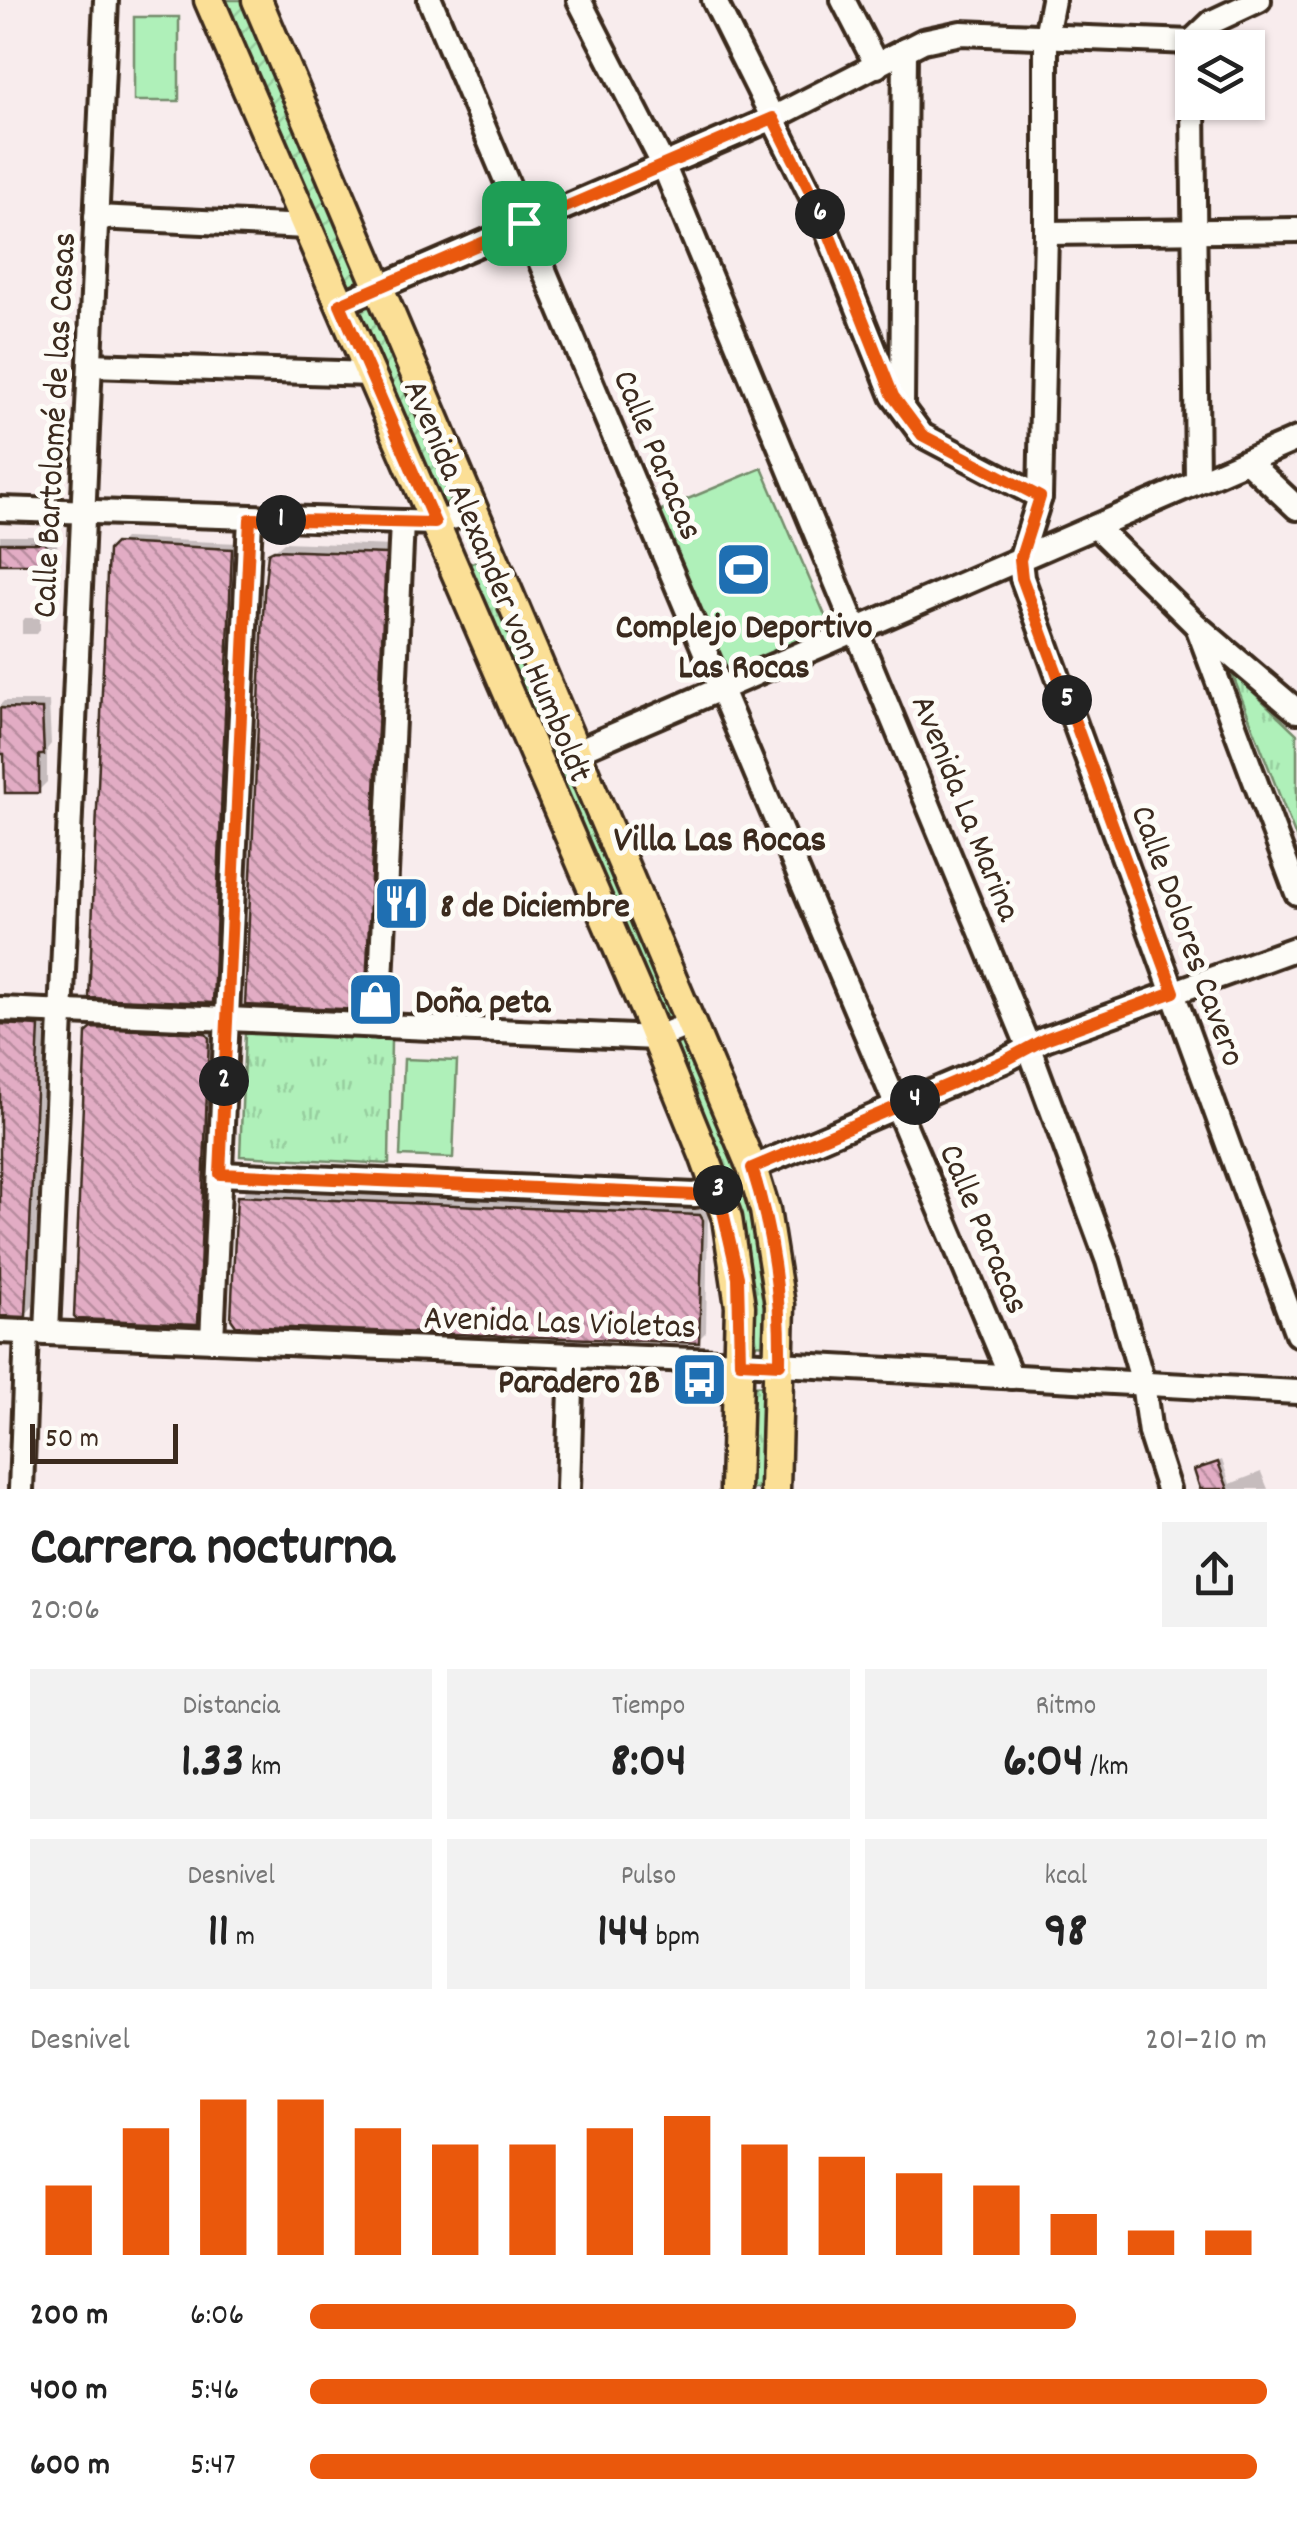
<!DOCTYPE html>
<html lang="es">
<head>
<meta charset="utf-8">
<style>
	:root { --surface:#fff; --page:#f2f2f2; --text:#222; --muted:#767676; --accent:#ea580c }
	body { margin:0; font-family:Dekko,sans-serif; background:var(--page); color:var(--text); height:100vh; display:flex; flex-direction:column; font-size:38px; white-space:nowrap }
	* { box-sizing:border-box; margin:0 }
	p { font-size:32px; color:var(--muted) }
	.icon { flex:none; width:55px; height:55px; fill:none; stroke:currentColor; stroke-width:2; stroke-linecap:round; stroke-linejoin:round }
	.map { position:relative; height:1489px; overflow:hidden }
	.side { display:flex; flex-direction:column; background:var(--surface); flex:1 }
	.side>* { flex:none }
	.controls { position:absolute; left:1175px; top:30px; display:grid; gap:20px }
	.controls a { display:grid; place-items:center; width:90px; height:90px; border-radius:0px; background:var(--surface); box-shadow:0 2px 8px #0004; font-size:50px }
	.scale { position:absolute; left:30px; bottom:25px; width:148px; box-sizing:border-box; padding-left:10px; border:5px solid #3b2a1e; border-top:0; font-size:28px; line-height:35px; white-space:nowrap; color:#3b2a1e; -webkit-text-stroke:8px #fdfcf7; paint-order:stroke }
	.pin { position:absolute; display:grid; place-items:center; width:85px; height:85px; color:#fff; margin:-42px; border-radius:20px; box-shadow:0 5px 15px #0006 }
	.km { position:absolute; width:50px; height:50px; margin:-25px; border-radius:50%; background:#222; color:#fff; font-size:28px; line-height:50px; text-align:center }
	.round { display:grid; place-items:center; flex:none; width:105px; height:105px; border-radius:0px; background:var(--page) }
	.overview { display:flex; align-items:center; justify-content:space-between; height:170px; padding:0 30px }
	h1 { font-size:55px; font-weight:800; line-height:75px }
	.metrics { display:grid; grid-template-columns:repeat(3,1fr); gap:15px; height:170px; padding:10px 30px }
	.metrics div { display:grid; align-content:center; border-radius:0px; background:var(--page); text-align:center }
	.metrics b { font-size:50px; font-weight:800 }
	.metrics small { font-size:28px; font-weight:400 }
	.metrics p { font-size:28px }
	.chart { height:280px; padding:20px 30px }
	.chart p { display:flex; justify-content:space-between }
	.chart svg { width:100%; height:180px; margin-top:10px; stroke:var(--accent); stroke-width:6 }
	ul { padding:0 30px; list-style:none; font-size:32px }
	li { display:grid; grid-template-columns:160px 120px 1fr; align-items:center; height:75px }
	li i { height:25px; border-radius:12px; background:var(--accent) }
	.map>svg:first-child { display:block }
	.grass { fill:url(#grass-tufts); stroke:#758d6c; stroke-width:2.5 }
	.garden { fill:url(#garden-furrows); stroke:#758d6c; stroke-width:2.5 }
	.pitch { fill:#aff0b9; stroke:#758d6c; stroke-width:2.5 }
	.shadow { fill:#0003 }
	.building { fill:url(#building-back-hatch); stroke:#3b2a1e; stroke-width:2.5 }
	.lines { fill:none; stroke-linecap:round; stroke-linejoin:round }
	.minor-casing { stroke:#3b2a1e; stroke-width:30 }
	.major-casing { stroke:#3b2a1e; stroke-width:35 }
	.minor { stroke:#fdfcf7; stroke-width:22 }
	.major { stroke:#fbdf96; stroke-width:28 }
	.route-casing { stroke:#fff; stroke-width:20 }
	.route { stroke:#ea580c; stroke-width:12 }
	.labels { text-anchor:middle; stroke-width:10; stroke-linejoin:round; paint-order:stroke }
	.street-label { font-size:35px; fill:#3b2a1e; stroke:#fdfcf7 }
	.poi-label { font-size:35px; font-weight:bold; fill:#3b2a1e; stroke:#fdfcf7; text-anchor:start }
	.neighbourhood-label { font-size:38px; font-weight:bold; fill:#3b2a1e; stroke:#fdfcf7 }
</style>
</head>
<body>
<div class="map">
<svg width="1297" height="1489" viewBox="0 0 1297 1489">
	<defs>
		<pattern id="grass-tufts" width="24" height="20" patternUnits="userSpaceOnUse" patternTransform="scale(2.5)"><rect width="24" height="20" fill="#aff0b9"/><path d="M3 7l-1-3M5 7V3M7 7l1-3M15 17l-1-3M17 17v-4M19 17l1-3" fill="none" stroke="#97ce9f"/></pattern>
		<pattern id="garden-furrows" width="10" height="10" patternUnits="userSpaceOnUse" patternTransform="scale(2.5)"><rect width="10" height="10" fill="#aff0b9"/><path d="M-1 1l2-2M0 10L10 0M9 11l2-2" fill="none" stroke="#97ce9f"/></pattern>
		<pattern id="building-back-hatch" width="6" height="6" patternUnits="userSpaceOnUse" patternTransform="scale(2.5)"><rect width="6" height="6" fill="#e2acc4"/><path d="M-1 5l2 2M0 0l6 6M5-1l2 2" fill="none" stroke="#b88c9f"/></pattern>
	</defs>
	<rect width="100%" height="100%" fill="#f8eced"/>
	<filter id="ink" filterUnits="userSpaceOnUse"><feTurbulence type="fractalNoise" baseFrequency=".01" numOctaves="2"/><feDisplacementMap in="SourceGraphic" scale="20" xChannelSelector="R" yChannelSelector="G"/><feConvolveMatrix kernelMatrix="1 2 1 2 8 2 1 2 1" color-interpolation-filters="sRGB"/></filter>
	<g filter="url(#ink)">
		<!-- grass -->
		<g class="grass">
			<path d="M483,558L744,1169L766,1252L773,1345L750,1344L748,1301L465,566Z"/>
			<path d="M1231,671L1297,734V840Z"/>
			<path d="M245,1033L391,1039L389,1164L240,1156Z"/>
			<path d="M769,1385L765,1489H746L751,1386Z"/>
		</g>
		<!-- garden -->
		<path class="garden" d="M223,0H246L459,497L440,506Z"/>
		<!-- pitch -->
		<g class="pitch">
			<rect x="134" y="17" width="45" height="84"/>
			<path d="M762,468L830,627L725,671L659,511Z"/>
			<path d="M404,1059L457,1061L453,1158L400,1156Z"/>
		</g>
		<!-- shadow -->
		<g class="shadow">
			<path d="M0,536H53L57,542L58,554L50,562H0Z"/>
			<path d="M124,538L238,543L218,994L212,1001L111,551Z"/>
			<path d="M284,542L393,546L372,999L364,1008L270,554Z"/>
			<path d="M25,618H40V630L37,634H22V622Z"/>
			<path d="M4,701H49L51,744L47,749V782L38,791L6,752H0V705Z"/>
			<path d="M0,1015L46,1018L33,1306L25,1315H0Z"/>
			<path d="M102,1022L212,1027L215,1030L204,1315L197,1322L89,1034Z"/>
			<path d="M247,1189L708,1207L706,1332L698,1340L239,1197Z"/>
			<path d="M1222,1460L1230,1484L1261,1472L1268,1489H1203L1196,1471Z"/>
		</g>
		<!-- building -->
		<g class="building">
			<path d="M0,543H44L50,550L51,564H0Z"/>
			<path d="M115,543L232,549L213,1003L89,998L108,550Z"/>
			<path d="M274,550L386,554L365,1010L245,1005L264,594L268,553Z"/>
			<path d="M0,708L42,709L44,755H39V793H5L4,754H0Z"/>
			<path d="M0,1024L39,1026L26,1317L0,1316Z"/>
			<path d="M92,1028L205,1033L209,1038L198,1324L77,1319L74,1316L86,1033Z"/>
			<path d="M237,1196L700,1215L703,1220L699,1343L236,1326L231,1319Z"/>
			<path d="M1218,1462L1228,1489H1200L1194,1470Z"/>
		</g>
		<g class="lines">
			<defs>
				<g id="minor">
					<path d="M430,0L1011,1377"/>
					<path d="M579,0L663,164L1029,1048L1108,1261L1143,1383L1150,1433L1168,1489"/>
					<path d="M714,0L819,211L893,396L922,435L1040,497"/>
					<path d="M843,0L877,66"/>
					<path d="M1053,0L1046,36V233L1040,497L1020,560L1022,578L1297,1334"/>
					<path d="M1192,98L1191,42L1212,22L1259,0"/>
					<path d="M1193,102L1197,481"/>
					<path d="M96,217L307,227"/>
					<path d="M1046,233L1297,230"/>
					<path d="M340,304L773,118L923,41L961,33L1191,42"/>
					<path d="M90,365L371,374"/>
					<path d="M902,407L905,50"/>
					<path d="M1247,461L1297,508"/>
					<path d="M0,509L435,523L475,511"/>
					<path d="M1096,527L1197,626L1297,711"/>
					<path d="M1197,626L1297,893"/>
					<path d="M577,751L1297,439"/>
					<path d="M0,1009L656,1038L692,1023"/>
					<path d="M379,1026L402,522"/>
					<path d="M752,1168L1004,1061L1045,1039L1297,948"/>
					<path d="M220,1174L695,1195L718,1189"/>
					<path d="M0,1331L740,1362L1297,1392"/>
					<path d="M47,1333L106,0"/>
					<path d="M212,1340L250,519"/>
					<path d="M21,1489L27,1332"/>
					<path d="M568,1489L572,1355"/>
				</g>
				<g id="major">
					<path d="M209,0L645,1010L704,1155L727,1218L740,1306L735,1489"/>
					<path d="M257,0L752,1168L765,1210L780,1305L775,1489"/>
				</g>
			</defs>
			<!-- minor casing -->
			<use href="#minor" class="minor-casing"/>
			<!-- major casing -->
			<use href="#major" class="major-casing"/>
			<!-- minor -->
			<use href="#minor" class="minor"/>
			<!-- major -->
			<use href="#major" class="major"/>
		</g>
	</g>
	<g class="lines" filter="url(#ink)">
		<defs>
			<path id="route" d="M773,118L820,211L893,396L922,435L1040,497L1020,560L1022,578L1174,992L1045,1039L1004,1061L752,1168C773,1234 781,1295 780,1364L740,1362L738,1277L718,1190L695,1195L220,1174L250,519L435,523L340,304Z"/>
		</defs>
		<!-- route casing -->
		<use href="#route" class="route-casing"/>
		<!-- route -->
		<use href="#route" class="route"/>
	</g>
	<!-- icons -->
	<defs>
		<symbol id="stadium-square" viewBox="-11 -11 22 22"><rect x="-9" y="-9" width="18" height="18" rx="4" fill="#1f6fb2" stroke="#fdfcf7"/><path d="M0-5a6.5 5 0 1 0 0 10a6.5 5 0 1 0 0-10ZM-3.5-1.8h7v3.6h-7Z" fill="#fff"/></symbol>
		<symbol id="restaurant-square" viewBox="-11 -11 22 22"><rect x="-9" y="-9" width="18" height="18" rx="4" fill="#1f6fb2" stroke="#fdfcf7"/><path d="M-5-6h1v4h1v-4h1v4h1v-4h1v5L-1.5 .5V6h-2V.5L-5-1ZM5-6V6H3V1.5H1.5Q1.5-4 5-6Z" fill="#fff"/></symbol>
		<symbol id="shop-square" viewBox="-11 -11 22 22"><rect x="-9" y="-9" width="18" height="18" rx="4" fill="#1f6fb2" stroke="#fdfcf7"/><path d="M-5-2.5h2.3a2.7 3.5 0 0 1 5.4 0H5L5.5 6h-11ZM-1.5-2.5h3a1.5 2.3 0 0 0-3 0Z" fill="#fff"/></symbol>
		<symbol id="bus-square" viewBox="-11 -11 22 22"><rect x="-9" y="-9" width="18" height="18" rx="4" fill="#1f6fb2" stroke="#fdfcf7"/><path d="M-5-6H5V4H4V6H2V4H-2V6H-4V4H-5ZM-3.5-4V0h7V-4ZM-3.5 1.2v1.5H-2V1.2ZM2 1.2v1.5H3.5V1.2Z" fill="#fff"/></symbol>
	</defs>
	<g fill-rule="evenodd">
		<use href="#stadium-square" x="712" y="538" width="63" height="63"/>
		<use href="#restaurant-square" x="370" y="872" width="63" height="63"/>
		<use href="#shop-square" x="344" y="968" width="63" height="63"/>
		<use href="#bus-square" x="668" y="1348" width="63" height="63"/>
	</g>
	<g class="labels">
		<!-- street labels -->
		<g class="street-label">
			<text transform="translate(52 425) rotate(-87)" y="12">Calle Bartolomé de las Casas</text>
			<text transform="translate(660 454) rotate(67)" y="12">Calle Paracas</text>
			<text transform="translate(500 580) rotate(67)" y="12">Avenida Alexander von Humboldt</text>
			<text transform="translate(968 807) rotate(68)" y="12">Avenida La Marina</text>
			<text transform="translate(1190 935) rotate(70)" y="12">Calle Dolores Cavero</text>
			<text transform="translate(986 1228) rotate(67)" y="12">Calle Paracas</text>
			<text transform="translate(560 1320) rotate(2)" y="12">Avenida Las Violetas</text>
		</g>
		<!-- poi labels -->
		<g class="poi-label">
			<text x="744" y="637" text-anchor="middle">Complejo Deportivo<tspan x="744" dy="40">Las Rocas</tspan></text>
			<text x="440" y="916">8 de Diciembre</text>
			<text x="415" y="1012">Doña peta</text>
			<text x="660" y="1392" text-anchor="end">Paradero 2B</text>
		</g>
		<!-- neighbourhood labels -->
		<g class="neighbourhood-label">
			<text x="720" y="850">Villa Las Rocas</text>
		</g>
	</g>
</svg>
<div class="controls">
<a><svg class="icon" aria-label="layers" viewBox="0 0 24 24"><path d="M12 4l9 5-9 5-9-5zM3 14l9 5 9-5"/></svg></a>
</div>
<div class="scale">50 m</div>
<div class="pin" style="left:524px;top:223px;background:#1e9e55"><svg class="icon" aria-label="arrive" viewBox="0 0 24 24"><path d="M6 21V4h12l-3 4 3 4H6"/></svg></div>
<b class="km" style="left:281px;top:520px">1</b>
<b class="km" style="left:224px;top:1081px">2</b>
<b class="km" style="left:718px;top:1190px">3</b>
<b class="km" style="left:915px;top:1100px">4</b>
<b class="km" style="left:1067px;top:700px">5</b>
<b class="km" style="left:820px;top:214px">6</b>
</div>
<section class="side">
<div class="overview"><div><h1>Carrera nocturna</h1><p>20:06</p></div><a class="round"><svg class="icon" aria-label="share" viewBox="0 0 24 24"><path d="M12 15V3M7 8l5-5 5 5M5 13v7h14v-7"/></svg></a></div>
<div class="metrics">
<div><p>Distancia</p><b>1.33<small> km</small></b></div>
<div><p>Tiempo</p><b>8:04</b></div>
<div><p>Ritmo</p><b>6:04<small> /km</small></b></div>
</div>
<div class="metrics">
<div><p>Desnivel</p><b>11<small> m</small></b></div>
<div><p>Pulso</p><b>144<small> bpm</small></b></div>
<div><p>kcal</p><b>98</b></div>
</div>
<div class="chart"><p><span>Desnivel</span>201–210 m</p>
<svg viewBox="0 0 160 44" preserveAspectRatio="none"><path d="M5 44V27M15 44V13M25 44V6M35 44V6M45 44V13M55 44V17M65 44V17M75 44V13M85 44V10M95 44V17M105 44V20M115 44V24M125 44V27M135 44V34M145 44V38M155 44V38"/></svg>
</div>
<ul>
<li><b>200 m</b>6:06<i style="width:80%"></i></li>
<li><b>400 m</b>5:46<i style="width:100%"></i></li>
<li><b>600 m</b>5:47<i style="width:99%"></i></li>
</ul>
</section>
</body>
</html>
